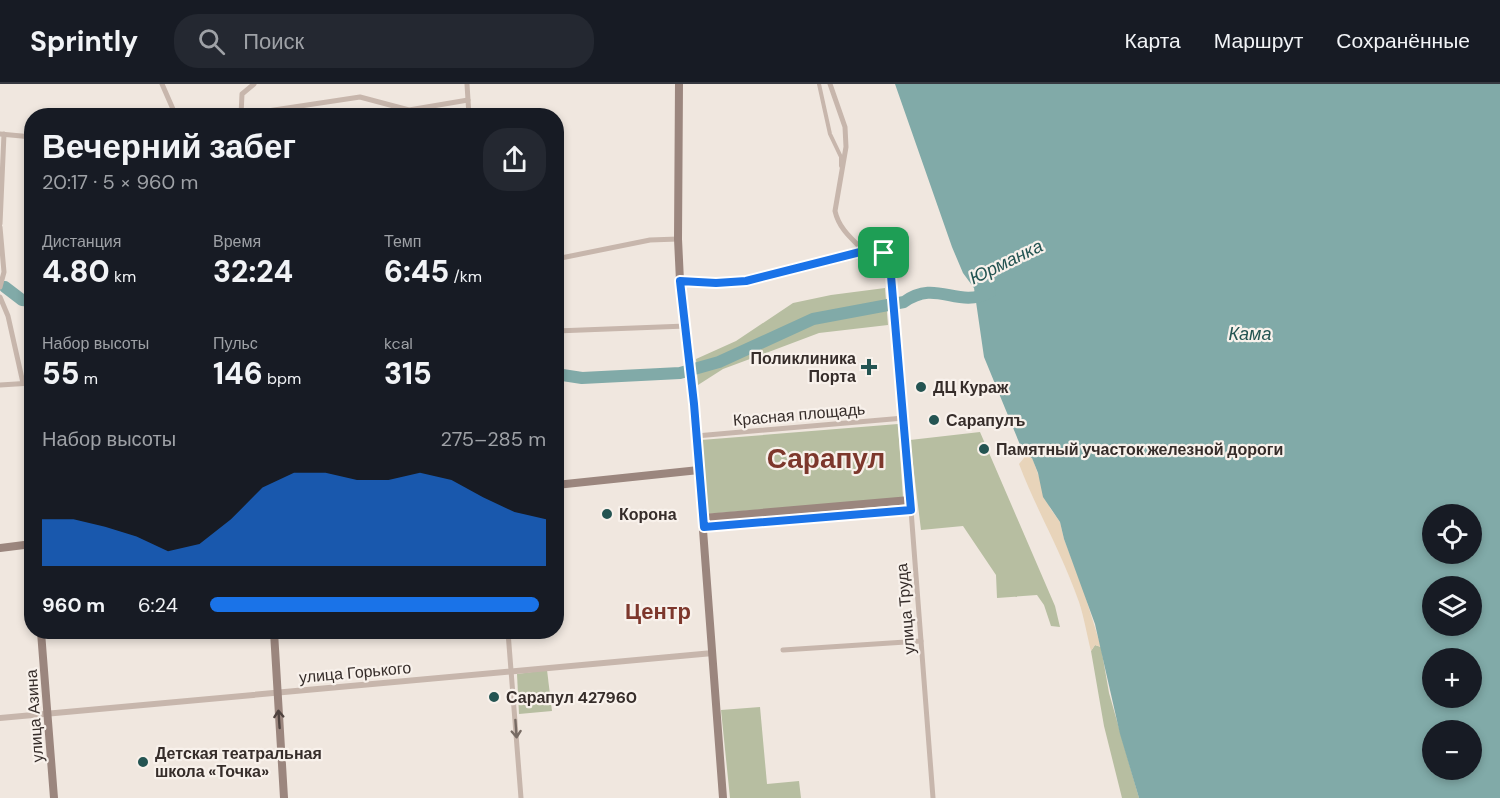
<!DOCTYPE html>
<html lang="ru">
<head>
<meta charset="utf-8">
<style>
	:root { --surface:#171b24; --page:#242831; --text:#f1f3f6; --muted:#9ea1a6; --line:#363941; --accent:#1a73e8 }
	body { margin:0; font-family:"DM Sans",sans-serif; background:var(--page); color:var(--text); height:100vh; display:flex; flex-direction:column; font-size:22px; white-space:nowrap }
	* { box-sizing:border-box; margin:0 }
	p { font-size:20px; color:var(--muted) }
	.icon { flex:none; width:33px; height:33px; fill:none; stroke:currentColor; stroke-width:2; stroke-linecap:round; stroke-linejoin:round }
	.map { position:relative; flex:1; overflow:hidden }
	.drawer { position:absolute; left:24px; top:24px; width:540px; height:531px; display:flex; flex-direction:column; background:var(--surface); border-radius:24px; box-shadow:0 3px 9px #0003 }
	.drawer>* { flex:none }
	.controls { position:absolute; left:1422px; top:420px; display:grid; gap:12px }
	.controls a { display:grid; place-items:center; width:60px; height:60px; border-radius:50%; background:var(--surface); box-shadow:0 3px 9px #0003; font-size:30px }
	.pin { position:absolute; display:grid; place-items:center; width:51px; height:51px; color:#fff; margin:-26px; border-radius:12px; box-shadow:0 3px 9px #0006 }
	.round { display:grid; place-items:center; flex:none; width:63px; height:63px; border-radius:24px; background:var(--page) }
	.headline { display:flex; align-items:center; justify-content:space-between; height:102px; padding:0 18px }
	h1 { font-size:33px; font-weight:800; line-height:45px }
	.figures { display:grid; grid-template-columns:repeat(3,1fr); gap:9px; height:102px; padding:6px 18px }
	.figures div { display:grid; align-content:center }
	.figures b { font-size:30px; font-weight:800 }
	.figures small { font-size:16px; font-weight:400 }
	.figures p { font-size:16px }
	.chart { height:168px; padding:12px 18px }
	.chart p { display:flex; justify-content:space-between }
	.chart svg { width:100%; height:108px; margin-top:6px; fill:var(--accent); opacity:.7 }
	ul { padding:0 18px; list-style:none; font-size:20px }
	li { display:grid; grid-template-columns:96px 72px 1fr; align-items:center; height:45px }
	li i { height:15px; border-radius:8px; background:var(--accent) }
	header { display:flex; align-items:center; gap:36px; box-sizing:border-box; height:84px; padding:0 30px; background:var(--surface); border-bottom:2px solid var(--line) }
	header strong { font-size:28px }
	nav { display:flex; gap:33px; margin-inline-start:auto; font-size:21px }
	.search { width:420px; height:54px; background:var(--page); display:flex; align-items:center; gap:15px; box-sizing:border-box; padding:0 21px; border-radius:24px; color:var(--muted); font-size:22px }
	.map>svg:first-child { display:block }
	.green { fill:#b7bea1 }
	.sand { fill:#e8d4ba }
	.water { fill:#81aaa8; fill-rule:evenodd }
	.lines { fill:none; stroke-linecap:round; stroke-linejoin:round }
	.river { stroke:#81aaa8; stroke-width:12 }
	.pedestrian { stroke:#c7b6ac; stroke-width:4 }
	.minor { stroke:#c7b6ac; stroke-width:5 }
	.tertiary { stroke:#c7b6ac; stroke-width:6 }
	.secondary { stroke:#9b867e; stroke-width:8 }
	.oneway { stroke:#4f433f }
	.oneway2 { stroke:#776b64 }
	.route-casing { stroke:#fff; stroke-width:12 }
	.route { stroke:#1a73e8; stroke-width:8 }
	.poi-dot { fill:#245452; stroke:#f8f1eb; stroke-width:2 }
	.labels { text-anchor:middle; stroke-width:4.5; stroke-linejoin:round; paint-order:stroke }
	.poi-label { font-size:16px; font-weight:bold; fill:#362d2a; stroke:#f8f1eb; text-anchor:start }
	.street-label { font-size:16px; fill:#362d2a; stroke:#f8f1eb }
	.water-label { font-size:18px; font-style:italic; fill:#245452; stroke:#f8f1eb }
	.district-label { font-size:22px; font-weight:bold; fill:#7d372c; stroke:#f8f1eb }
	.town-label { font-size:28px; font-weight:bold; fill:#7d372c; stroke:#f8f1eb }
</style>
</head>
<body>
<header>
<strong>Sprintly</strong>
<div class="search"><svg class="icon" aria-label="search" viewBox="0 0 24 24"><circle cx="10" cy="10" r="6"/><path d="M15 15l6 6"/></svg>Поиск</div>
<nav><a>Карта</a><a>Маршрут</a><a>Сохранённые</a></nav>
</header>
<div class="map">
<svg width="1500" height="714" viewBox="0 0 1500 714">
	<rect width="100%" height="100%" fill="#f0e7df"/>
	<!-- green -->
	<g class="green">
		<path d="M885,204L888,241L819,249L723,285L698,301L696,275L736,257L793,219L831,211Z"/>
		<path d="M898,340L903,414L707,430L701,356Z"/>
		<path d="M980,348L1055,522L1060,543L1051,542L1044,521L1037,511L997,514L996,491L963,442L921,446L910,356Z"/>
		<path d="M1095,561L1101,563L1109,609L1139,714H1122L1104,642L1091,567Z"/>
		<path d="M547,586L552,627L519,630L517,590Z"/>
		<path d="M760,623L767,700L799,697L801,714H730L721,626Z"/>
	</g>
	<!-- sand -->
	<path class="sand" d="M1023,368L1032,373L1050,424L1060,438L1064,455L1083,505L1101,563L1095,561L1091,567C1087,551 1084,533 1079,518C1062,469 1036,425 1019,380L1024,374Z"/>
	<!-- water -->
	<path class="water" d="M895,0H1500V714H1139L1120,650L1095,540L1064,455L1060,438L1043,413L1038,389L1032,374L1023,368L984,273L974,204L963,189L952,163ZM1432,430H1472V470H1432ZM1432,502H1472V542H1432ZM1432,574H1472V614H1432ZM1432,646H1472V686H1432Z"/>
	<g class="lines">
		<!-- river -->
		<g class="river">
			<path d="M5,203L22,216L32,217"/>
			<path d="M556,290L582,294L680,289L719,278L813,235L904,218C937,194 957,226 990,208"/>
		</g>
		<!-- pedestrian -->
		<path class="pedestrian" d="M819,0L830,50L841,73V82"/>
		<!-- minor -->
		<g class="minor">
			<path d="M162,0L176,32"/>
			<path d="M254,0L242,10L241,31L360,13L409,26L468,16"/>
			<path d="M467,0L469,32"/>
			<path d="M830,0L845,43L846,63L835,127C839,145 852,155 864,167"/>
			<path d="M0,50L32,53"/>
			<path d="M0,140L4,50"/>
			<path d="M0,143L4,188L0,203"/>
			<path d="M556,175L650,156L678,155"/>
			<path d="M680,197L716,199L746,197L864,167L884,169L890,180L893,199L910,416"/>
			<path d="M0,213L8,232L23,299"/>
			<path d="M556,247L686,242"/>
			<path d="M0,301L32,299"/>
			<path d="M696,352L904,334"/>
			<path d="M911,426L933,714"/>
			<path d="M508,548L521,714"/>
			<path d="M783,566L921,557"/>
		</g>
		<!-- tertiary -->
		<path class="tertiary" d="M0,634L713,569"/>
		<!-- secondary -->
		<g class="secondary">
			<path d="M679,0L678,155L680,197L696,352L723,714"/>
			<path d="M556,401L699,386"/>
			<path d="M703,434L910,416L911,426L704,443"/>
			<path d="M0,464L32,460"/>
			<path d="M41,548L54,714"/>
			<path d="M274,548L284,714"/>
		</g>
	</g>
	<!-- one-way arrows -->
	<defs><path id="oneway-shaft" d="M-6 0H5M1.5-3L5.5 0L1.5 3" fill="none" stroke-width="1.6" stroke-linecap="round" stroke-linejoin="round" transform="scale(1.5)"/></defs>
	<use class="oneway" href="#oneway-shaft" transform="translate(279 635) rotate(-94)"/>
	<use class="oneway2" href="#oneway-shaft" transform="translate(516 645) rotate(86)"/>
	<g class="lines">
		<defs>
			<path id="route" d="M864,167L884,169L890,180L911,426L704,443L694,320L680,197L716,199L746,197Z"/>
		</defs>
		<!-- route casing -->
		<use href="#route" class="route-casing"/>
		<!-- route -->
		<use href="#route" class="route"/>
	</g>
	<!-- markers -->
	<g class="poi-dot">
		<path d="M866 274h6v6h6v6h-6v6h-6v-6h-6v-6h6z"/>
		<circle cx="921" cy="303" r="6"/>
		<circle cx="934" cy="336" r="6"/>
		<circle cx="984" cy="365" r="6"/>
		<circle cx="607" cy="430" r="6"/>
		<circle cx="494" cy="613" r="6"/>
		<circle cx="143" cy="678" r="6"/>
	</g>
	<g class="labels">
		<!-- poi labels -->
		<g class="poi-label">
			<text x="856" y="280" text-anchor="end">Поликлиника<tspan x="856" dy="18">Порта</tspan></text>
			<text x="933" y="309">ДЦ Кураж</text>
			<text x="946" y="342">Сарапулъ</text>
			<text x="996" y="371">Памятный участок железной дороги</text>
			<text x="619" y="436">Корона</text>
			<text x="506" y="619">Сарапул 427960</text>
			<text x="155" y="675">Детская театральная<tspan x="155" dy="18">школа «Точка»</tspan></text>
		</g>
		<!-- street labels -->
		<g class="street-label">
			<text transform="translate(799 330) rotate(-5)" y="6">Красная площадь</text>
			<text transform="translate(905 525) rotate(-95)" y="6">улица Труда</text>
			<text transform="translate(355 588) rotate(-5)" y="6">улица Горького</text>
			<text transform="translate(34 632) rotate(-94)" y="6">улица Азина</text>
		</g>
		<!-- water labels -->
		<g class="water-label">
			<text transform="translate(1006 178) rotate(-26)" y="6">Юрманка</text>
			<text x="1250" y="256">Кама</text>
		</g>
		<!-- district labels -->
		<g class="district-label">
			<text x="658" y="535">Центр</text>
		</g>
		<!-- town labels -->
		<g class="town-label">
			<text x="826" y="384">Сарапул</text>
		</g>
	</g>
</svg>
<div class="controls">
<a><svg class="icon" aria-label="locate" viewBox="0 0 24 24"><circle cx="12" cy="12" r="6"/><path d="M12 2v4M12 18v4M2 12h4M18 12h4"/></svg></a>
<a><svg class="icon" aria-label="layers" viewBox="0 0 24 24"><path d="M12 4l9 5-9 5-9-5zM3 14l9 5 9-5"/></svg></a>
<a>+</a>
<a>−</a>
</div>
<div class="pin" style="left:884px;top:169px;background:#1e9e55"><svg class="icon" aria-label="arrive" viewBox="0 0 24 24"><path d="M6 21V4h12l-3 4 3 4H6"/></svg></div>
<section class="drawer">
<div class="headline"><div><h1>Вечерний забег</h1><p>20:17 · 5 × 960 m</p></div><a class="round"><svg class="icon" aria-label="share" viewBox="0 0 24 24"><path d="M12 15V3M7 8l5-5 5 5M5 13v7h14v-7"/></svg></a></div>
<div class="figures">
<div><p>Дистанция</p><b>4.80<small> km</small></b></div>
<div><p>Время</p><b>32:24</b></div>
<div><p>Темп</p><b>6:45<small> /km</small></b></div>
</div>
<div class="figures">
<div><p>Набор высоты</p><b>55<small> m</small></b></div>
<div><p>Пульс</p><b>146<small> bpm</small></b></div>
<div><p>kcal</p><b>315</b></div>
</div>
<div class="chart"><p><span>Набор высоты</span>275–285 m</p>
<svg viewBox="0 0 160 44" preserveAspectRatio="none"><path d="M0 44V25L10 25L20 28L30 32L40 38L50 35L60 25L70 12L80 6L90 6L100 9L110 9L120 6L130 9L140 16L150 22L160 25V44z"/></svg>
</div>
<ul>
<li><b>960 m</b>6:24<i style="width:98%"></i></li>
</ul>
</section>
</div>
</body>
</html>
